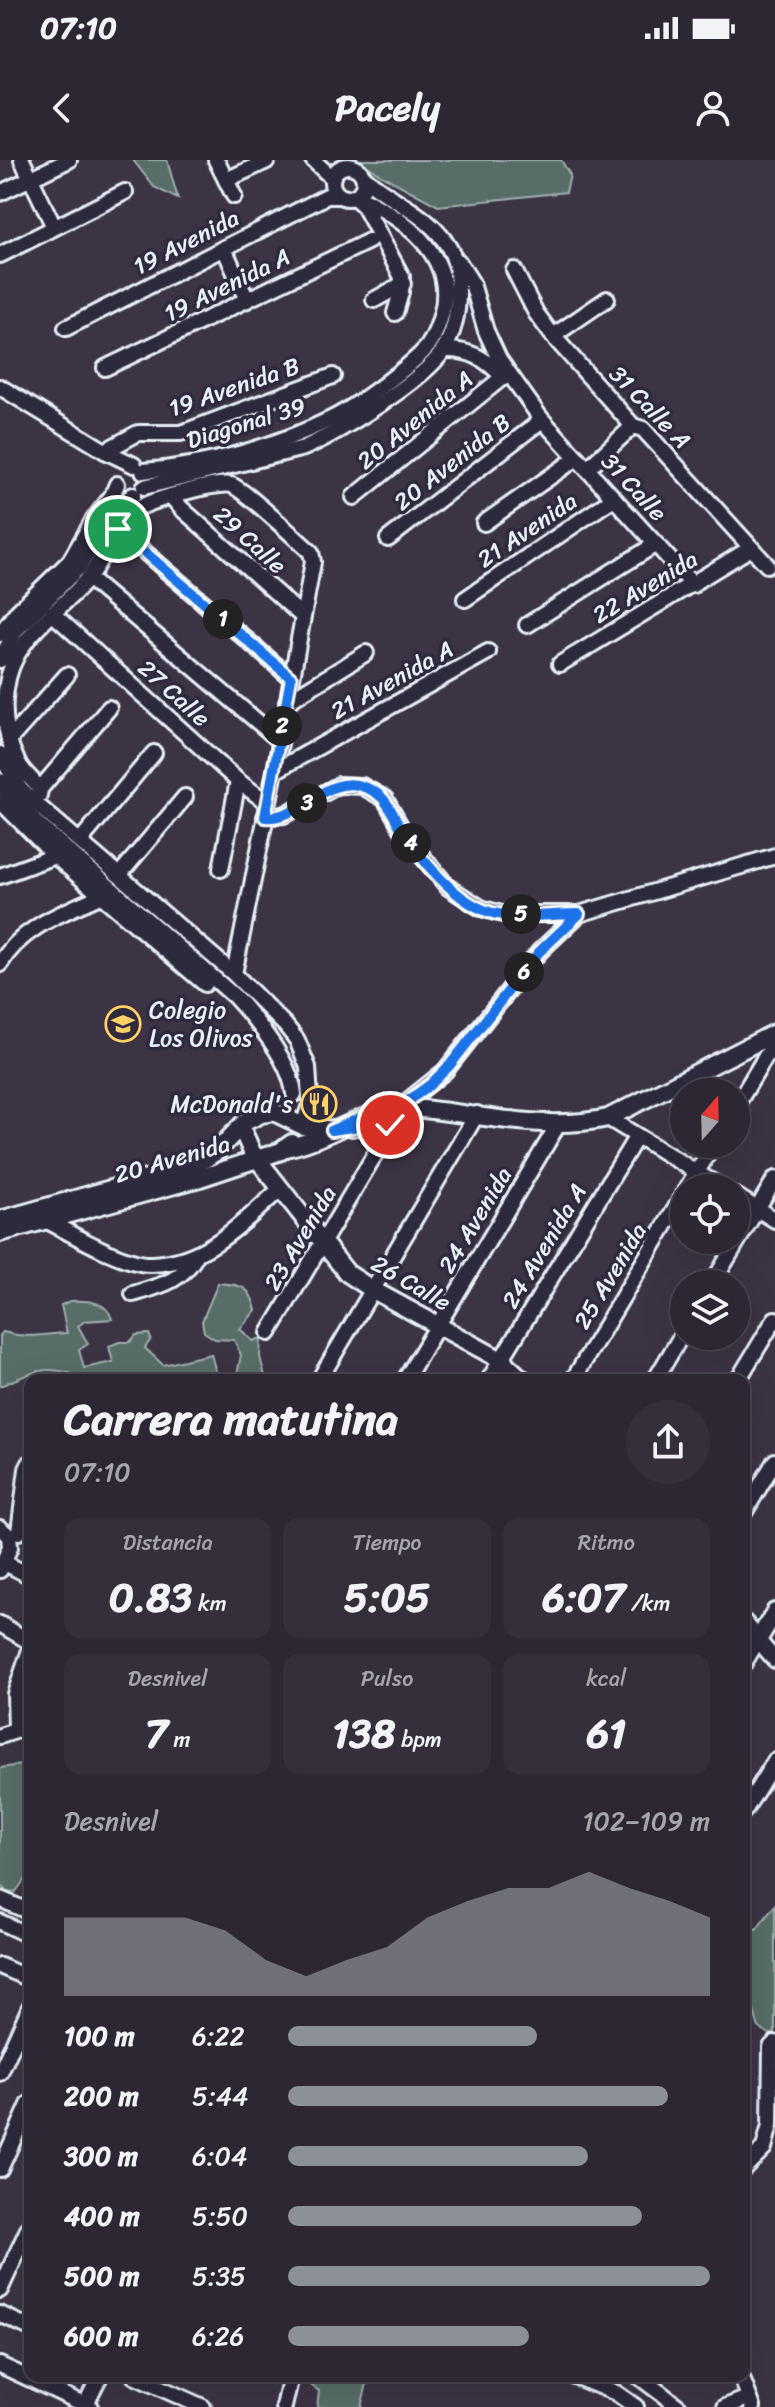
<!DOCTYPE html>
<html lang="es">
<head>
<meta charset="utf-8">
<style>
	:root { --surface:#2d2733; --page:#352f3b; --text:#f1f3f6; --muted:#a7a5ac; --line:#48444e; --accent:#8c9099 }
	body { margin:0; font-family:Sriracha,sans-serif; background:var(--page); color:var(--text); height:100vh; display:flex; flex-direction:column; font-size:30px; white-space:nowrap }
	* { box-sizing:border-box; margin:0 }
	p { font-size:26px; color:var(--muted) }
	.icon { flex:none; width:44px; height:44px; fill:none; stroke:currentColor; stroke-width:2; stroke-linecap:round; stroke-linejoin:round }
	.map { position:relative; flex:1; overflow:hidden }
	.panel { position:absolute; left:24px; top:1214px; width:726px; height:1008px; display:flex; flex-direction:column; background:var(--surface); border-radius:16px; box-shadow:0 8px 32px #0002,0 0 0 2px var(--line) }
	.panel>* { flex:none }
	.needle { width:52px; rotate:20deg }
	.tools { position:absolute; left:670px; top:918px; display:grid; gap:16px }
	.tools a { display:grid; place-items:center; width:80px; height:80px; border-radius:50%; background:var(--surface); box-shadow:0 8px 32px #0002,0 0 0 2px var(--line); font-size:40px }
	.pin { position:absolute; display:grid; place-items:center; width:68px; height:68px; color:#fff; margin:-34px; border:4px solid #fff; border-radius:50%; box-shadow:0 2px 8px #0007 }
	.km { position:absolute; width:40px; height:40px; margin:-20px; border-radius:50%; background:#222; color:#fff; font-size:22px; line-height:40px; text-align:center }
	.round { display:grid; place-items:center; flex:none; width:84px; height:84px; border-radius:42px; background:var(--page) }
	.summary { display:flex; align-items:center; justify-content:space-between; height:136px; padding:0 40px }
	h1 { font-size:44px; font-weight:800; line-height:60px }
	.metrics { display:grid; grid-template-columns:repeat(3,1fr); gap:12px; height:136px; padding:8px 40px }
	.metrics div { display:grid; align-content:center; border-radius:16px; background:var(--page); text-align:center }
	.metrics b { font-size:40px; font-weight:800 }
	.metrics small { font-size:22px; font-weight:400 }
	.metrics p { font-size:22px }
	.chart { height:224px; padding:16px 40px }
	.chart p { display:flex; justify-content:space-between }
	.chart svg { width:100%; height:144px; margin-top:8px; fill:var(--accent); opacity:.7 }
	ul { padding:0 40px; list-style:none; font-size:26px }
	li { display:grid; grid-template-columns:128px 96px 1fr; align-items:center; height:60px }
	li i { height:20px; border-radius:10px; background:var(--accent) }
	.status { display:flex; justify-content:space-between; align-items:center; height:56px; padding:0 40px; background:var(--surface); direction:ltr }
	.status svg { height:22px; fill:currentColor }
	header { display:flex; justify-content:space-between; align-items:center; height:104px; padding:0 40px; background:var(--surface); font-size:36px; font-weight:800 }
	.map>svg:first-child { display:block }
	.green { fill:#596d67; stroke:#a0afb0; stroke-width:2 }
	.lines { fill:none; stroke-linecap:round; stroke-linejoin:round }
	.minor-casing { stroke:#e8f1f8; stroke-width:20 }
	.major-casing { stroke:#e8f1f8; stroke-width:22 }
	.minor { stroke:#2f2a3d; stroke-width:14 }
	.major { stroke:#2f2a3d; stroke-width:16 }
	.route-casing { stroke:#fff; stroke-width:16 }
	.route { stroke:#1a73e8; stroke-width:10 }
	.labels { text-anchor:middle; stroke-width:7; stroke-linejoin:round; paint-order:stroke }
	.street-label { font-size:24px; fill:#e8f1f8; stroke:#2f2a3d }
	.poi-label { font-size:24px; fill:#e8f1f8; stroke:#2f2a3d; text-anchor:start }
</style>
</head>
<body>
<div class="status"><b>07:10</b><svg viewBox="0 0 49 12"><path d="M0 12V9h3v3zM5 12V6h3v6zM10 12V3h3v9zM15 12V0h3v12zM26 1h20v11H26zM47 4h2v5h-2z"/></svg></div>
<header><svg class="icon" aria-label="back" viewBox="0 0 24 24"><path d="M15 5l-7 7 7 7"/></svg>Pacely<svg class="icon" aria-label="person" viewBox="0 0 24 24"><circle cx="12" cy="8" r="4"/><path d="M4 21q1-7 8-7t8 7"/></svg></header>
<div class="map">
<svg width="775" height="2247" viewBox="0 0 775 2247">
	<rect width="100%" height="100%" fill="#3c3444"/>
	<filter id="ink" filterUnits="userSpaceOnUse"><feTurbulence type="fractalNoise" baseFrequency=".0125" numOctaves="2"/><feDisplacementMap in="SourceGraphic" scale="16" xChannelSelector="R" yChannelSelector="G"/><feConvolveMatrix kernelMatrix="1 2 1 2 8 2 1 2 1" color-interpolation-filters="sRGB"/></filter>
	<g filter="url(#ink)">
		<!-- green -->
		<g class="green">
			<path d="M133,0H167L178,39L154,27Z"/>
			<path d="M359,0H561L570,15L566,32L438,46L381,15Z"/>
			<path d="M218,1123C241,1125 250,1125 256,1150L240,1169L253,1181L261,1178L260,1197L266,1220H220L237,1215L241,1195L234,1180L215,1179L204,1172L202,1161Z"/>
			<path d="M70,1141C87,1140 107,1141 112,1159L85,1161L78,1166L88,1184L79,1190L84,1208L113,1202L109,1186L119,1182H130L136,1175L149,1174L151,1179L145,1188L163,1205L211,1194L218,1220H85C50,1201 34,1212 0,1226V1176L3,1172C28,1179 42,1174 67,1173L61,1145Z"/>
			<path d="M30,1604V1712L15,1733L8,1732L0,1725V1608Z"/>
			<path d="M775,1745V1877L759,1868L747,1827L744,1831V1767L756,1770Z"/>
			<path d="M304,2216H369L361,2247H317L319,2231L305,2221Z"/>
		</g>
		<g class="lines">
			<defs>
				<g id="minor">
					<path d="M22,0L54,67"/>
					<path d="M216,0L234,36"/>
					<path d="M313,0L332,18"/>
					<circle cx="348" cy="22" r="16"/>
					<path d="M226,20L267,1"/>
					<path d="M0,33L69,0"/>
					<path d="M354,37L364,46L402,117L401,132L395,153"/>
					<path d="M224,88L247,140"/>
					<path d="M0,95L125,32"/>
					<path d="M514,110L536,153L553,176L633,266L643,269L767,405"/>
					<path d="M374,140L403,124"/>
					<path d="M66,168L327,36H340"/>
					<path d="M553,176L607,139"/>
					<path d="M443,190C471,189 486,199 504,218"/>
					<path d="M105,208L369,81"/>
					<path d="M0,227L105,291L134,305"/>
					<path d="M537,254L693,425"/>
					<path d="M105,291L138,273H181L333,216"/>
					<path d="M587,309L633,266"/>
					<path d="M143,311C207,306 274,287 331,259C349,250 366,238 382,226C397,214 416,201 428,186C435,176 439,164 442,152C456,94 403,58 357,36"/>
					<path d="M144,327L304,288C339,272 422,222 443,191C454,173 458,152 458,132C458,116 457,100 448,86C429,54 390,41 364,17"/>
					<path d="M171,336L181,348L302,456"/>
					<path d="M354,337L503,217"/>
					<path d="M484,363L577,298"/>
					<path d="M118,369L291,518"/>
					<path d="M388,379L542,260L499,199L486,171L472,123L458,101"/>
					<path d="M88,418L279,580"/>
					<path d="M465,439L614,338"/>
					<path d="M52,453L238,621L268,643"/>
					<path d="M527,465L656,384"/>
					<path d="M0,474L15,454L70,401L94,359L112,336L117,324"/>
					<path d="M0,500L16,470L79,407L113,352L133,335"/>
					<path d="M560,504L751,388"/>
					<path d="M287,542L366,493"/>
					<path d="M9,580L67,515"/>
					<path d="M0,594L20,629L36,644L234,814L285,865L297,880L308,907L310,938"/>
					<path d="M275,611L488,492"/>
					<path d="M0,621L10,637L35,662L235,837C256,860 291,902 294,934"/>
					<path d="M40,629C34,621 25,614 20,606C7,584 2,554 6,529C13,475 57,456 88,418C104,398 112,370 132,352C143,342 217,321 231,325C244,329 297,380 311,392L313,402L275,611L234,814"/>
					<path d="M39,635L40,629L109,548"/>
					<path d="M0,641L55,696L205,824"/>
					<path d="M265,657L284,655L339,625L362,626L385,639L407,678L448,727L481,748L502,754H579L775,696"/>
					<path d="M80,681L154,593"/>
					<path d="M221,709L238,621"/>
					<path d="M120,714L185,637"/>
					<path d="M0,716L55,696"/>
					<path d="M0,804C22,766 64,753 102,735"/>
					<path d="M736,946L775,881"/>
					<path d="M400,947L445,911L539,792L579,754"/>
					<path d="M608,958L722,1028"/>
					<path d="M303,966L309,948"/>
					<path d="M687,1028L714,984"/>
					<path d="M736,1036L775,1060"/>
					<path d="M44,1059C68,1072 124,1105 151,1104C205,1103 243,1063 280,1029"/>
					<path d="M712,1124L775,1019"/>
					<path d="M133,1134C160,1126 183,1121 196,1095"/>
					<path d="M269,1173L390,969L385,962L352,968"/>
					<path d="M319,1220L477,954"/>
					<path d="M405,1220L559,963"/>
					<path d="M489,1220L637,976"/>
					<path d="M573,1220L684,1034"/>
					<path d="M655,1220L684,1171"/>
					<path d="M738,1220L775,1159"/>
					<path d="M744,1353L775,1301"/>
					<path d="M0,1368L9,1376L10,1387L0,1410"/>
					<path d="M19,1372L27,1309L30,1303"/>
					<path d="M5,1403L30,1416"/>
					<path d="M0,1464L30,1482"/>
					<path d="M744,1503L758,1480L775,1500"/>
					<path d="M16,1568L15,1534L30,1490"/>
					<path d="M0,1576L30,1566"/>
					<path d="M744,1651L775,1601"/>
					<path d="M0,1739L30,1752"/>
					<path d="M0,1762L30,1776"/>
					<path d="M0,1806L30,1819"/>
					<path d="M0,1913L30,1847"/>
					<path d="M744,2008L764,1988L770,1965L771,1887L775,1883"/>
					<path d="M0,2009L30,1943"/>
					<path d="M0,2130L30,2065"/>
					<path d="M0,2154L30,2168"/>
					<path d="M0,2205L90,2247"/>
					<path d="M134,2216L203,2247"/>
					<path d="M574,2216L616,2233L636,2247"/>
					<path d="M638,2216L679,2247"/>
					<path d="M741,2216L753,2247"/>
					<path d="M84,2247L100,2216"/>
					<path d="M284,2247L291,2216"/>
					<path d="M725,2247L748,2238"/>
				</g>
				<g id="major">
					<path d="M241,967L252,992L347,1113L373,1130L501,1200L523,1220"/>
					<path d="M285,988C325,981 359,953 400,947C468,951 540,973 608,958L775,873"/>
					<path d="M0,1060L196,1005L217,991L245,962L261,954L274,952L303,966L332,970"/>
					<path d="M0,1073L200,1018L281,991L292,983"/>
					<path d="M744,1463L758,1480L775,1452"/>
				</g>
			</defs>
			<!-- minor casing -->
			<use href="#minor" class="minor-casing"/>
			<!-- major casing -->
			<use href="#major" class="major-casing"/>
			<!-- minor -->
			<use href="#minor" class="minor"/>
			<!-- major -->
			<use href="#major" class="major"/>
		</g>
	</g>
	<g class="lines" filter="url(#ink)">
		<defs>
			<path id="route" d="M118,369L291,518L265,657C301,660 325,615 361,626C387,634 388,647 401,668C420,699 457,744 493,753C520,759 552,754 579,754L539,792L450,905L431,924L400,947L382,949L332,970L385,962L390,965"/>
		</defs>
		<!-- route casing -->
		<use href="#route" class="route-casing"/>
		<!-- route -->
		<use href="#route" class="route"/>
	</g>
	<!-- icons -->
	<defs>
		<symbol id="school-ring" viewBox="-11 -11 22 22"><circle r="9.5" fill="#2f2a3d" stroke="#ffd166" stroke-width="1.5"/><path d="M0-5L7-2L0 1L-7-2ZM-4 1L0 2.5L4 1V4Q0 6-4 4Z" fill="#ffd166"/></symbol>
		<symbol id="restaurant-ring" viewBox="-11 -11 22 22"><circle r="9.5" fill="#2f2a3d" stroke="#ffd166" stroke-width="1.5"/><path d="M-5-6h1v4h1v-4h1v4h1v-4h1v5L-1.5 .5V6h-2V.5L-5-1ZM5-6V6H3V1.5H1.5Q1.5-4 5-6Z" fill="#ffd166"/></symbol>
	</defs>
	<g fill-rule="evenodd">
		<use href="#school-ring" x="103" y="844" width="40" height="40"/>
		<use href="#restaurant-ring" x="299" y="924" width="40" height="40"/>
	</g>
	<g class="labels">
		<!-- street labels -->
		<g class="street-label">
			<text transform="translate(186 82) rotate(-27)" y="8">19 Avenida</text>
			<text transform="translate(227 125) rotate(-26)" y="8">19 Avenida A</text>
			<text transform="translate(234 227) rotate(-19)" y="8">19 Avenida B</text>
			<text transform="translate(650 247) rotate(46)" y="8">31 Calle A</text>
			<text transform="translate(415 260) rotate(-39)" y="8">20 Avenida A</text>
			<text transform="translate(246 263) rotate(-17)" y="8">Diagonal 39</text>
			<text transform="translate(452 302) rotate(-38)" y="8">20 Avenida B</text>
			<text transform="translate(634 327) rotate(47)" y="8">31 Calle</text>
			<text transform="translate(527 370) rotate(-34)" y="8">21 Avenida</text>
			<text transform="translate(250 380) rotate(42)" y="8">29 Calle</text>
			<text transform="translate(645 427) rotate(-31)" y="8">22 Avenida</text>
			<text transform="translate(392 520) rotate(-29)" y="8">21 Avenida A</text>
			<text transform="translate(174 533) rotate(42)" y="8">27 Calle</text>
			<text transform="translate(172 999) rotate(-16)" y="8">20 Avenida</text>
			<text transform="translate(475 1060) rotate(-59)" y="8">24 Avenida</text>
			<text transform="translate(300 1078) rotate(-59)" y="8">23 Avenida</text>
			<text transform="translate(544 1086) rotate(-59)" y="8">24 Avenida A</text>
			<text transform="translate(610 1116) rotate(-59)" y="8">25 Avenida</text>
			<text transform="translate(411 1123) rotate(30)" y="8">26 Calle</text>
		</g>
		<!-- poi labels -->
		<g class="poi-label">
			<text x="149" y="858">Colegio<tspan x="149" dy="28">Los Olivos</tspan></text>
			<text x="293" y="952" text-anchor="end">McDonald's</text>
		</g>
	</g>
</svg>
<div class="tools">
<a><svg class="needle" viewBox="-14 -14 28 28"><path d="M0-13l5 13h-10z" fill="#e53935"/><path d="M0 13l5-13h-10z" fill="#a7a5ac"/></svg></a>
<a><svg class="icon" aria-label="locate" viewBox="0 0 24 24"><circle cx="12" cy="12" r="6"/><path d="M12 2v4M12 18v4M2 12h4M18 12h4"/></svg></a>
<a><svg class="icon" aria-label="layers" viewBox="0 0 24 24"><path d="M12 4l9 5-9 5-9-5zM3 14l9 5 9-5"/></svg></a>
</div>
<div class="pin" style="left:118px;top:369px;background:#1e9e55"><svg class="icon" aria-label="arrive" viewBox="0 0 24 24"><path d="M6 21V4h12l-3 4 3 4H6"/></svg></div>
<div class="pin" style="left:390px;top:965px;background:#d93025"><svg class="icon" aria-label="check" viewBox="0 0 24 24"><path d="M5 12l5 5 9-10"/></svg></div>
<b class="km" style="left:223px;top:459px">1</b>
<b class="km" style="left:282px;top:566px">2</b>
<b class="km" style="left:307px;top:643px">3</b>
<b class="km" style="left:411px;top:683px">4</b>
<b class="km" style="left:521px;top:754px">5</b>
<b class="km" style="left:524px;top:812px">6</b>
<section class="panel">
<div class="summary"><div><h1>Carrera matutina</h1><p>07:10</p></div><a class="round"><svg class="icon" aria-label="share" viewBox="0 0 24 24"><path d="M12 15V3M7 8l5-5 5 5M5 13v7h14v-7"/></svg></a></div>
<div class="metrics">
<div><p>Distancia</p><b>0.83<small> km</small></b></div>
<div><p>Tiempo</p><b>5:05</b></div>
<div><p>Ritmo</p><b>6:07<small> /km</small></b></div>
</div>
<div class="metrics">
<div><p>Desnivel</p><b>7<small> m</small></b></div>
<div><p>Pulso</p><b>138<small> bpm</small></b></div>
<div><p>kcal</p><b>61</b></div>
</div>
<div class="chart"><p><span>Desnivel</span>102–109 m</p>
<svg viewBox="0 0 160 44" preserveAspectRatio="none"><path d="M0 44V20L10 20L20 20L30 20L40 24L50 33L60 38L70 33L80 29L90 20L100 15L110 11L120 11L130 6L140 11L150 15L160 20V44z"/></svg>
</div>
<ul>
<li><b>100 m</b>6:22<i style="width:59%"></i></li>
<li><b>200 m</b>5:44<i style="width:90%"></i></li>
<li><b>300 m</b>6:04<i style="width:71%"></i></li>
<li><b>400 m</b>5:50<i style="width:84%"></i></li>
<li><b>500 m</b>5:35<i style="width:100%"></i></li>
<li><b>600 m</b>6:26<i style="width:57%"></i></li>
</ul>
</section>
</div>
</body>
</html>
